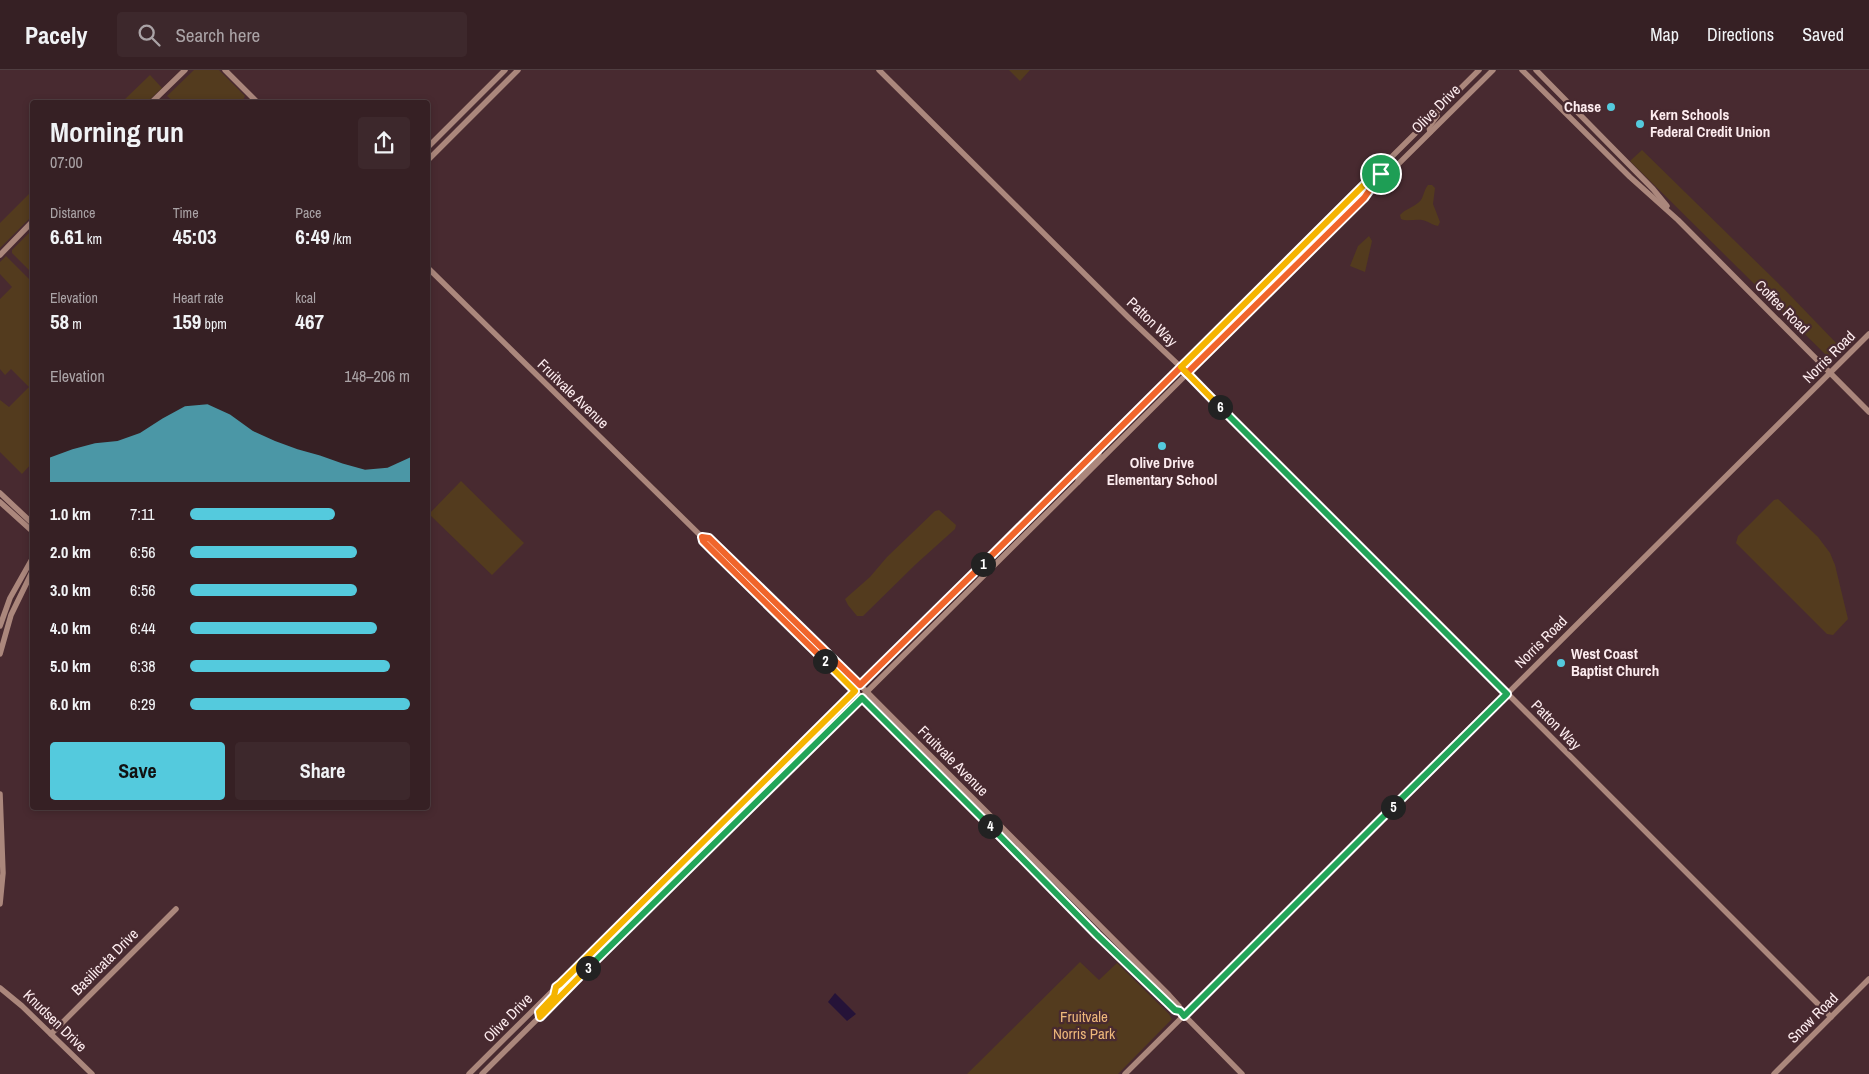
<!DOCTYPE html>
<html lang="en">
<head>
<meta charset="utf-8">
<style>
	:root { --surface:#362024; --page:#3d282c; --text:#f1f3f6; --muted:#aaa3a6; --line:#503e41; --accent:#54cadd }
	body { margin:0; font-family:"Archivo Narrow",sans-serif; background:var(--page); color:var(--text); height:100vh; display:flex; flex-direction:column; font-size:19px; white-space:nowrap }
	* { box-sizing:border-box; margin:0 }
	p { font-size:16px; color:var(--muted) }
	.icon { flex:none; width:28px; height:28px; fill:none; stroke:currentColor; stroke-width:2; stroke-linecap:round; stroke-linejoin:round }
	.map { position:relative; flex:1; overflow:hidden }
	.details { position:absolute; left:30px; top:30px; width:400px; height:710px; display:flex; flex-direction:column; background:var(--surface); border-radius:5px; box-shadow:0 2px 8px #0003,0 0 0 1px var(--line) }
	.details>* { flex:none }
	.pin { position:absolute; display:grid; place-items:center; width:42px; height:42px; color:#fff; margin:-21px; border:2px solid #fff; border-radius:50%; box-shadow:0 1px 5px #0007 }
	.km { position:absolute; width:25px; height:25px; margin:-12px; border-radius:50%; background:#222; color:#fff; font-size:14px; line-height:25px; text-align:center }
	.round { display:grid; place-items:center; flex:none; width:52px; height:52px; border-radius:5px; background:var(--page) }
	.overview { display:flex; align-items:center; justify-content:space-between; height:85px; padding:0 20px }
	h1 { font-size:28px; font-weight:700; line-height:38px }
	.stats { display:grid; grid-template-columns:repeat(3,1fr); gap:8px; height:85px; padding:5px 20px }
	.stats div { display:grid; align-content:center }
	.stats b { font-size:21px; font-weight:700 }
	.stats small { font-size:14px; font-weight:400 }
	.stats p { font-size:14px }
	.chart { height:140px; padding:10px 20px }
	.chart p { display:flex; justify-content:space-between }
	.chart svg { width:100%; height:90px; margin-top:5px; fill:var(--accent); opacity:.7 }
	.cta { display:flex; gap:10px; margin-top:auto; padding:10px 20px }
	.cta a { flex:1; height:58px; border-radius:5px; background:var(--accent); color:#111; font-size:20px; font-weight:700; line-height:58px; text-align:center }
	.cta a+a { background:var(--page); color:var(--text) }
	ul { padding:0 20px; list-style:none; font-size:16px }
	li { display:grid; grid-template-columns:80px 60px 1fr; align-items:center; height:38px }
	li i { height:12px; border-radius:6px; background:var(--accent) }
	header { display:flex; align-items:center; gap:30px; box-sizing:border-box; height:70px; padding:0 25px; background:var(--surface); border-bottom:1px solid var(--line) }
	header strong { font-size:24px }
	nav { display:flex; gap:28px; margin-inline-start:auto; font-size:18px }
	.search { width:350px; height:45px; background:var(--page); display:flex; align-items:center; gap:12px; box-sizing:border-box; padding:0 18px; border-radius:5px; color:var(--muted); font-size:19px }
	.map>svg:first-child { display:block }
	.green { fill:#533b1e }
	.water { fill:#251338 }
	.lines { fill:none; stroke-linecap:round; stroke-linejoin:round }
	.secondary { stroke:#ab877c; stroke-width:5.5 }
	.split-1-casing { stroke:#fff; stroke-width:10 }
	.split-2-casing { stroke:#fff; stroke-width:10 }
	.split-3-casing { stroke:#fff; stroke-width:10 }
	.split-4-casing { stroke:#fff; stroke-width:10 }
	.split-5-casing { stroke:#fff; stroke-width:10 }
	.split-6-casing { stroke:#fff; stroke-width:10 }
	.split-7-casing { stroke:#fff; stroke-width:10 }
	.split-1 { stroke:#f0652b; stroke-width:6 }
	.split-2 { stroke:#f0652b; stroke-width:6 }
	.split-3 { stroke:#f5b400; stroke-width:6 }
	.split-4 { stroke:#22a559; stroke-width:6 }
	.split-5 { stroke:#22a559; stroke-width:6 }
	.split-6 { stroke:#22a559; stroke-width:6 }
	.split-7 { stroke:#f5b400; stroke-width:6 }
	.poi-dot { fill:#54cadd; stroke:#482a30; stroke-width:2 }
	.labels { text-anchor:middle; stroke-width:4.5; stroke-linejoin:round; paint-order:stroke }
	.poi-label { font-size:15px; font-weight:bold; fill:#fdecef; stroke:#482a30; text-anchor:start }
	.street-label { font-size:15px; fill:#fdecef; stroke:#482a30 }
	.park-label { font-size:15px; fill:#edb77a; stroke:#482a30 }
</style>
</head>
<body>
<header>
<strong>Pacely</strong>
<div class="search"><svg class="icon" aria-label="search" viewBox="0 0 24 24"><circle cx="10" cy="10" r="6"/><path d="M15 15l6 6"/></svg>Search here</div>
<nav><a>Map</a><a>Directions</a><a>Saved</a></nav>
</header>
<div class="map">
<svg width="1869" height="1004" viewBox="0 0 1869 1004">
	<rect width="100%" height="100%" fill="#482a30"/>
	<!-- green -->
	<g class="green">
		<path d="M194,0H219L245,26L242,32H174L167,26Z"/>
		<path d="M1009,0H1030L1020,11Z"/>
		<path d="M150,5L162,18L147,32H122Z"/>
		<path d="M1642,80L1785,220L1841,278L1833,286L1826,285L1630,91Z"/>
		<path d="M1428,115H1432L1435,118L1433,134L1440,152L1438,156C1432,155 1428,151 1422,150C1415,149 1408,152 1401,149L1400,145C1405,139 1415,137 1421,130C1424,125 1424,120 1428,115Z"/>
		<path d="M32,121V146L0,178V153Z"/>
		<path d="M32,160V203L12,183V180Z"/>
		<path d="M1369,166L1372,171L1365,202L1350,196L1358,176Z"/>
		<path d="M6,186L32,212V393L22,404L0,382V330L9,337L29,317L11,299L5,305L0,299V229L12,217L0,204V192Z"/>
		<path d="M461,411L524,473L492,505L429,444Z"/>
		<path d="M1778,429L1818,467L1830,483L1835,495L1848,549L1833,565L1827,564L1736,473L1738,466L1774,430Z"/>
		<path d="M939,440L956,455L955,459L916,494L863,546H857L848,535L845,529L870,507L887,487L935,441Z"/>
		<path d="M1080,892L1099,910L1117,893L1169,944L1172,949L1118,1004H967Z"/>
	</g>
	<!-- water -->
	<path class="water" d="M835,923L856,944L847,951L828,932Z"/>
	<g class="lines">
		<!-- secondary -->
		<g class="secondary">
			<path d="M225,0L257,32"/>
			<path d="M879,0L1128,247L1187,303L1831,947"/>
			<path d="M1522,0L1630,107L1678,150L1869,342"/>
			<path d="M1536,0L1653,119L1667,136"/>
			<path d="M152,32L185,0"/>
			<path d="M1430,62L1429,57L1437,46"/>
			<path d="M428,77L505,0"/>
			<path d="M428,90L518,0"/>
			<path d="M1374,114L1381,104V98"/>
			<path d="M1315,177L1314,172L1322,161"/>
			<path d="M0,185L32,152"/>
			<path d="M428,198L702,467L703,471L714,482L862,628L1097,865L1175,939L1180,941L1242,1004"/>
			<path d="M1292,199L1293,192L1308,177L1310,174L1308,170"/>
			<path d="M1078,412L1079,405L1099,384L1098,379"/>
			<path d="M0,423L32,453"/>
			<path d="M0,432L32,461"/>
			<path d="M702,467L709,468L860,615L1169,925L1179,936L1180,941"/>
			<path d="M0,556L10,528L32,489"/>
			<path d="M0,584L11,545L32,502"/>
			<path d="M0,724L3,803L0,834"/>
			<path d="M0,918L22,936L92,1004"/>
			<path d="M540,947L539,943L554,926L556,919"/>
			<path d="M51,964L176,839"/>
			<path d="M469,1004L1479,0"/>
			<path d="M482,1004L1493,0"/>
			<path d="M1125,1004L1869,264"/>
			<path d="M1774,1004L1869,909"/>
		</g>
	</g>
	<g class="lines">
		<defs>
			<path id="split-1" d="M983,494L1181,297L1187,303L1364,128L1381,104"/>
			<path id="split-2" d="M825,591L714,482L703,471L702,467L709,468L860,615L983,494"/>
			<path id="split-3" d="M588,898L540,947L539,942L554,926L556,917L560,914L855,621L825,591"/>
			<path id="split-4" d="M588,898L862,628L990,756"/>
			<path id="split-5" d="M990,756L1097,865L1175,940L1180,941L1184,946L1393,737"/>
			<path id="split-6" d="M1220,337L1507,624L1393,737"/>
			<path id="split-7" d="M1220,337L1181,297L1381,98V104"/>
		</defs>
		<!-- split-1 casing -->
		<use href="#split-1" class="split-1-casing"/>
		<!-- split-2 casing -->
		<use href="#split-2" class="split-2-casing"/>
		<!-- split-3 casing -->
		<use href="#split-3" class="split-3-casing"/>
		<!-- split-4 casing -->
		<use href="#split-4" class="split-4-casing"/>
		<!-- split-5 casing -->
		<use href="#split-5" class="split-5-casing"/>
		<!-- split-6 casing -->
		<use href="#split-6" class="split-6-casing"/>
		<!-- split-7 casing -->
		<use href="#split-7" class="split-7-casing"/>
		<!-- split-1 -->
		<use href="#split-1" class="split-1"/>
		<!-- split-2 -->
		<use href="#split-2" class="split-2"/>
		<!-- split-3 -->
		<use href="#split-3" class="split-3"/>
		<!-- split-4 -->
		<use href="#split-4" class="split-4"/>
		<!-- split-5 -->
		<use href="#split-5" class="split-5"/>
		<!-- split-6 -->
		<use href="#split-6" class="split-6"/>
		<!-- split-7 -->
		<use href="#split-7" class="split-7"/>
	</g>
	<!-- markers -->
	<g class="poi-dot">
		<circle cx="1611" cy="37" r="5"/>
		<circle cx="1640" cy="54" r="5"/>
		<circle cx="1162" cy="376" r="5"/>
		<circle cx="1561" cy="593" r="5"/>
	</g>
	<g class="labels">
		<!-- poi labels -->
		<g class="poi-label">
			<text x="1601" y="42" text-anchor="end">Chase</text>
			<text x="1650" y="50">Kern Schools<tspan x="1650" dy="17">Federal Credit Union</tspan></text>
			<text x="1162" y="398" text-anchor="middle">Olive Drive<tspan x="1162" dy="17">Elementary School</tspan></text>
			<text x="1571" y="589">West Coast<tspan x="1571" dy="17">Baptist Church</tspan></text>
		</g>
		<!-- street labels -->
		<g class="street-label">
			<text transform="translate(1436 39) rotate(-45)" y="5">Olive Drive</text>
			<text transform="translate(1782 237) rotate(45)" y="5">Coffee Road</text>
			<text transform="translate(1152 252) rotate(44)" y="5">Patton Way</text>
			<text transform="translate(1829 287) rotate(-45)" y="5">Norris Road</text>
			<text transform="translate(573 324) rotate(44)" y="5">Fruitvale Avenue</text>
			<text transform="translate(1541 572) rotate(-45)" y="5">Norris Road</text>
			<text transform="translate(1556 655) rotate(45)" y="5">Patton Way</text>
			<text transform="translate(953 691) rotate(45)" y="5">Fruitvale Avenue</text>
			<text transform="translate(105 892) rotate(-45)" y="5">Basilicata Drive</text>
			<text transform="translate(508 948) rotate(-45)" y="5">Olive Drive</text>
			<text transform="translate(1813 948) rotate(-45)" y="5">Snow Road</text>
			<text transform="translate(55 951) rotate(44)" y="5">Knudsen Drive</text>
		</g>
		<!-- park labels -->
		<g class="park-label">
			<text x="1084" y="952">Fruitvale<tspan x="1084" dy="17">Norris Park</tspan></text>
		</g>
	</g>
</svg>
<div class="pin" style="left:1381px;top:104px;background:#1e9e55"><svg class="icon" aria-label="arrive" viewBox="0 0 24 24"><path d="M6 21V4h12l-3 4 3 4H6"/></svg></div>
<b class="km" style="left:983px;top:494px">1</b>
<b class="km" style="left:825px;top:591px">2</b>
<b class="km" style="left:588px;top:898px">3</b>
<b class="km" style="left:990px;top:756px">4</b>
<b class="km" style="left:1393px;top:737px">5</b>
<b class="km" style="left:1220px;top:337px">6</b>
<section class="details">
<div class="overview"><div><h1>Morning run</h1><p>07:00</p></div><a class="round"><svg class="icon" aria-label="share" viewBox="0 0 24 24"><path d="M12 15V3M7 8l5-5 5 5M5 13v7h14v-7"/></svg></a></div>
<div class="stats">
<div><p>Distance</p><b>6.61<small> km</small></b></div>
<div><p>Time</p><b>45:03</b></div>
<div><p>Pace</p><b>6:49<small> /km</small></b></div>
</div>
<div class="stats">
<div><p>Elevation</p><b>58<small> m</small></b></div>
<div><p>Heart rate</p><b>159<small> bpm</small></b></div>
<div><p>kcal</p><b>467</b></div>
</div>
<div class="chart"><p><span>Elevation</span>148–206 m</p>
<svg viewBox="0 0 160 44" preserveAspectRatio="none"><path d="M0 44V32L10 28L20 25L30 24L40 20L50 13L60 7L70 6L80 11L90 19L100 24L110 28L120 31L130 35L140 38L150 37L160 32V44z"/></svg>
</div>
<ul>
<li><b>1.0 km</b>7:11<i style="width:66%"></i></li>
<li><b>2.0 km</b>6:56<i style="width:76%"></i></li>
<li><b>3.0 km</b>6:56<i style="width:76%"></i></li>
<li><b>4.0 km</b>6:44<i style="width:85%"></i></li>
<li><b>5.0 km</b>6:38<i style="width:91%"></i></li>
<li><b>6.0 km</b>6:29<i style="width:100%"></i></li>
</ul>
<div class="cta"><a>Save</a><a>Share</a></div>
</section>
</div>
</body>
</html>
